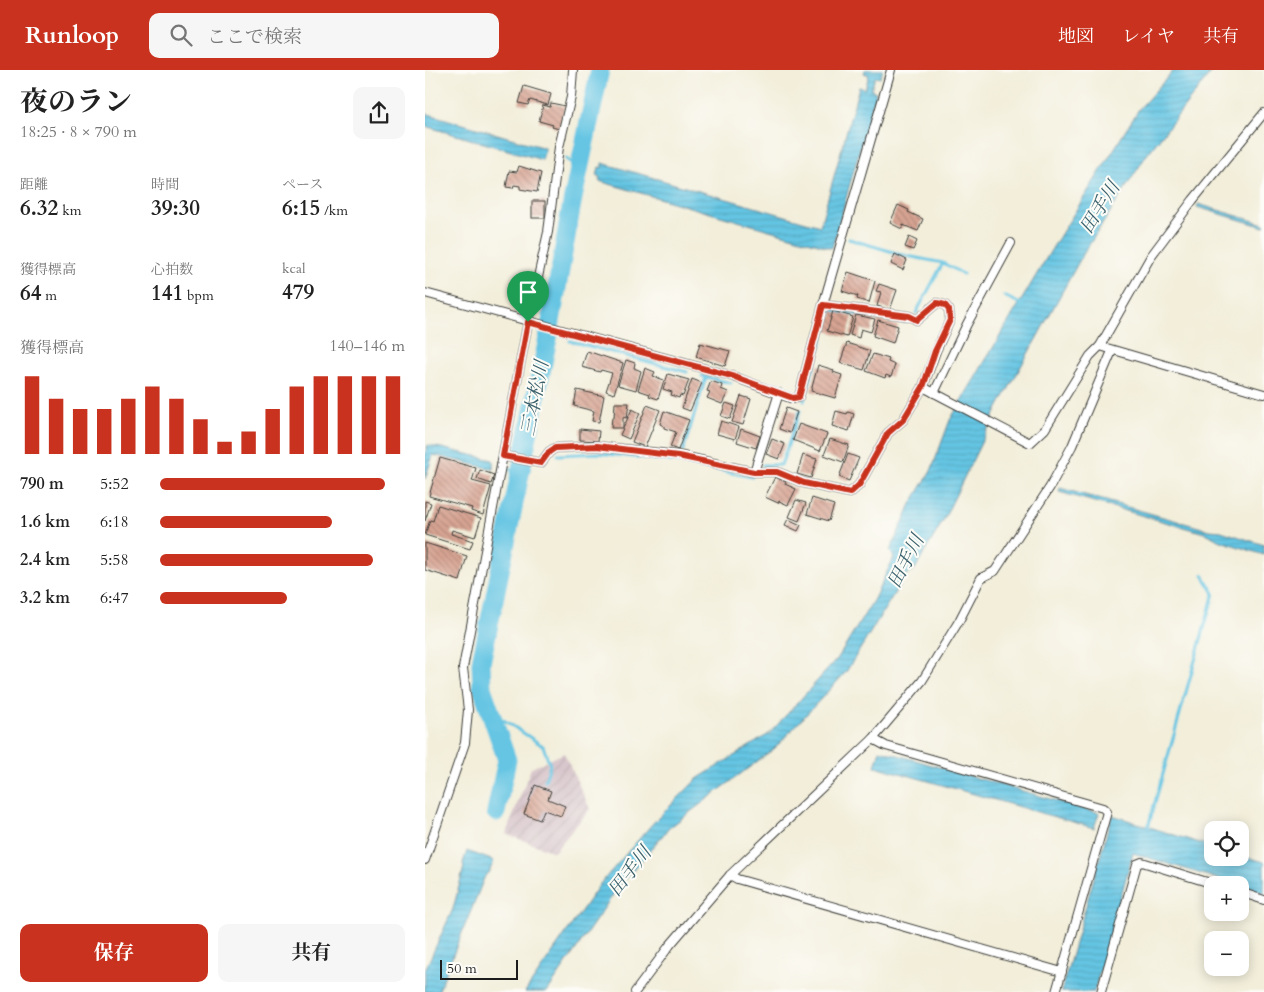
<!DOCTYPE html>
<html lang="ja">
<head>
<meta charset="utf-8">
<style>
	:root { --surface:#fff; --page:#f6f6f6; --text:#222; --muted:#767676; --accent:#c8321e }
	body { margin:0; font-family:Cardo,"Noto Serif JP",serif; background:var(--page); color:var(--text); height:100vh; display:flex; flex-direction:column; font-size:19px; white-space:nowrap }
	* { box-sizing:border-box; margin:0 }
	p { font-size:16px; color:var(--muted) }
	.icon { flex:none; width:28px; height:28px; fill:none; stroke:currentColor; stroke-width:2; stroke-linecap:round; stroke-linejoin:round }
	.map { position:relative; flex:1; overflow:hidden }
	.sheet { display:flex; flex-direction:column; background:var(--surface); width:425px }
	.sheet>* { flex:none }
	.buttons { position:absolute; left:779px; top:751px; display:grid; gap:10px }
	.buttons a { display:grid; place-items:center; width:45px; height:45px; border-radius:10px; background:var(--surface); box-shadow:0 2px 12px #0003; font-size:25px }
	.scale { position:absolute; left:15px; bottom:12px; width:78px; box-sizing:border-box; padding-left:5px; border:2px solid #1c1c1c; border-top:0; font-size:14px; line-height:18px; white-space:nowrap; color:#1c1c1c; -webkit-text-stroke:4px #fdfcf7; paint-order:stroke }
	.pin { position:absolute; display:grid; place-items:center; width:42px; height:42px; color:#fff; margin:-51px -21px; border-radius:50% 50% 50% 0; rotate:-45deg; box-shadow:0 0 5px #0007 }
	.pin .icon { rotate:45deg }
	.round { display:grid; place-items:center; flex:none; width:52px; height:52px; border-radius:10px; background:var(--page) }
	.headline { display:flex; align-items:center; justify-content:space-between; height:85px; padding:0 20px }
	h1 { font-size:28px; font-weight:700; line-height:38px }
	.stats { display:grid; grid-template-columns:repeat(3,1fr); gap:8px; height:85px; padding:5px 20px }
	.stats div { display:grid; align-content:center }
	.stats b { font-size:21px; font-weight:700 }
	.stats small { font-size:14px; font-weight:400 }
	.stats p { font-size:14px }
	.chart { height:140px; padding:10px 20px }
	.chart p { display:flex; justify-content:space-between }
	.chart svg { width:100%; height:90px; margin-top:5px; stroke:var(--accent); stroke-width:6 }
	.button { display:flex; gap:10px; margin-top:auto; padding:10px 20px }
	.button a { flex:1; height:58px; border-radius:10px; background:var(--accent); color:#fff; font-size:20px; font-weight:700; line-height:58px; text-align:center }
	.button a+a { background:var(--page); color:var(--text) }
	ul { padding:0 20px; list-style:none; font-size:16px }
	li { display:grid; grid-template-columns:80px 60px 1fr; align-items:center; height:38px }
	li i { height:12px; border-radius:6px; background:var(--accent) }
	header { display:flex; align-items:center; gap:30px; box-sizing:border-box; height:70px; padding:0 25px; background:var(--accent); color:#fff }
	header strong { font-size:24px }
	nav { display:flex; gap:28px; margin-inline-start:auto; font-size:18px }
	.search { width:350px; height:45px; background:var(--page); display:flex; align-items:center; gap:12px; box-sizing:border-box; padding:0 18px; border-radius:10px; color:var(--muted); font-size:19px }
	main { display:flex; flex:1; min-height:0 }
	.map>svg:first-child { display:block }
	.industrial { fill:url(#industrial-furrows) }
	.water { fill:url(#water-rules); stroke:#407080 }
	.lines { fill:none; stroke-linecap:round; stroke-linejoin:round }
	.stream { stroke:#65c5e3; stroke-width:3 }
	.river { stroke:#65c5e3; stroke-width:19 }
	.building { fill:url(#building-back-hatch) }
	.minor-casing { stroke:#3c3c38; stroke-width:10 }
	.minor { stroke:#fff; stroke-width:8 }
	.route-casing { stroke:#fff; stroke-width:10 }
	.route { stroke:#c8321e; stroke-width:6 }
	.labels { text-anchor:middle; stroke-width:4; stroke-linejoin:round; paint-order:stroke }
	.water-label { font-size:19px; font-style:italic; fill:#39606c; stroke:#fdfcf7 }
</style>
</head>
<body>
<header>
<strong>Runloop</strong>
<div class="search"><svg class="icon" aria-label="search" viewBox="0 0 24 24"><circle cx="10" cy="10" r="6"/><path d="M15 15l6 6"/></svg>ここで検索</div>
<nav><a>地図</a><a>レイヤ</a><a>共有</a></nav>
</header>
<main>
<section class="sheet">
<div class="headline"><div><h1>夜のラン</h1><p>18:25 · 8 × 790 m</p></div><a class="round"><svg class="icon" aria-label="share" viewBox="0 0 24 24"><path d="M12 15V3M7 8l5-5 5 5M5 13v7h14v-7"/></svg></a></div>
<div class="stats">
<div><p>距離</p><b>6.32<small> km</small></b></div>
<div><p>時間</p><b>39:30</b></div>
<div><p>ペース</p><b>6:15<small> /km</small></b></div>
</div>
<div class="stats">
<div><p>獲得標高</p><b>64<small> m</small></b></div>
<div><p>心拍数</p><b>141<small> bpm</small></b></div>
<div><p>kcal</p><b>479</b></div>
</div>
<div class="chart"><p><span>獲得標高</span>140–146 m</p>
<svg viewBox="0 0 160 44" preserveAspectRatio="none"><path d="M5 44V6M15 44V17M25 44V22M35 44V22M45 44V17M55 44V11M65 44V17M75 44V27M85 44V38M95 44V33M105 44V22M115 44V11M125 44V6M135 44V6M145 44V6M155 44V6"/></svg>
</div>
<ul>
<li><b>790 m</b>5:52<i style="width:92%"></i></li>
<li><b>1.6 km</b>6:18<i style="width:70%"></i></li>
<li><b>2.4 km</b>5:58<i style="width:87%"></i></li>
<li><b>3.2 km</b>6:47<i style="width:52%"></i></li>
</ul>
<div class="button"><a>保存</a><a>共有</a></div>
</section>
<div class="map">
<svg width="839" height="922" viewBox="0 0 839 922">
	<defs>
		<pattern id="industrial-furrows" width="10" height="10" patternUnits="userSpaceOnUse" patternTransform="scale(1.25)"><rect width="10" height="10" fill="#d2bec5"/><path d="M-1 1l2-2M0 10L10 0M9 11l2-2" fill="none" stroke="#b4a3a9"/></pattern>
		<pattern id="water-rules" width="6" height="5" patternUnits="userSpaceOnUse" patternTransform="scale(1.25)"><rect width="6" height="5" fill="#65c5e3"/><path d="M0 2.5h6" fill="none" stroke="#57a9c2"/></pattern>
		<pattern id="building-back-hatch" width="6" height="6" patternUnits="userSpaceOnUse" patternTransform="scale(1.25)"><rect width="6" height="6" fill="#d8a493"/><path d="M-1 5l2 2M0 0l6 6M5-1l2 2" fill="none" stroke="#ae8577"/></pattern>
	</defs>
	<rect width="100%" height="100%" fill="#fdfcf7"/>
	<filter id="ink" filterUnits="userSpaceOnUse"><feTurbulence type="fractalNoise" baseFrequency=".02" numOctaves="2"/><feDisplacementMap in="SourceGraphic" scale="10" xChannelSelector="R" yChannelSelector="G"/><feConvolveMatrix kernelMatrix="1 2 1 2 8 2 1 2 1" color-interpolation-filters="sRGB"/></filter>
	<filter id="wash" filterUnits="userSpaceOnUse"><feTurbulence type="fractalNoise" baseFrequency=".0096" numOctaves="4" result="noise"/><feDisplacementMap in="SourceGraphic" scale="20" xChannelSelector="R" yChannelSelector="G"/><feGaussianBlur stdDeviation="1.12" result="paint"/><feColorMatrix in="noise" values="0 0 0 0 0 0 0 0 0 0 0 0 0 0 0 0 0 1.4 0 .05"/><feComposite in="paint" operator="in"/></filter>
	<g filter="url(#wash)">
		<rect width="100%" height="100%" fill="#f2eeda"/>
		<!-- industrial -->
		<path class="industrial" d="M139,683L165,739L129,782L81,764L106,698Z"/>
		<!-- water -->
		<g class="water">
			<path d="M440,0H458L455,8L450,7L446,20L451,22L407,178L174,111L175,107L172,106L174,97L177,98V93L395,156L434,17L440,19L444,5L439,3Z"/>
			<path d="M749,0H788L721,86L657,186L573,338L518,451L490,499L480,506L421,602L350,678L244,758L192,819L122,922H100L175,814L228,753L272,709L344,664L413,588L449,529L469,487L465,481L486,434L506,401L525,350L628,177L714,39Z"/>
			<path d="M0,43L120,78L117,90L0,56Z"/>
			<path d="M773,134L839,154V157L772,137Z"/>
			<path d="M3,375L68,390V399L8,385L0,409V384Z"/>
			<path d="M635,418L784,460L796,461L839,475V485L793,470L783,464L634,422Z"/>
			<path d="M455,680L674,743L669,758L450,696Z"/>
			<path d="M687,745L787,777L788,788H815V785L839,792V823L708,783L669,922H636Z"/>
			<path d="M42,781L69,791L64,802L60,806L13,922H0V900L28,839L39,797L38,793Z"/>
		</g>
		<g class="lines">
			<!-- stream -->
			<g class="stream">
				<path d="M141,89L154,98"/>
				<path d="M424,169L482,186L518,193L538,204"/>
				<path d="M579,226L598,235"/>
				<path d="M491,243L518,193"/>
				<path d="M123,268L131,269"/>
				<path d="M145,271L262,302"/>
				<path d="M393,283L405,240L480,252"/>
				<path d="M277,306L306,313"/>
				<path d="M379,331L390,292"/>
				<path d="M258,381L281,307"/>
				<path d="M100,382L108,383"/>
				<path d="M133,385L173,383L254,392L327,407"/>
				<path d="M338,395H356L375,341"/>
				<path d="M81,398L95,402"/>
				<path d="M65,641L118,676L125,695L120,711"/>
				<path d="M723,757L789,523L778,505"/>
			</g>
			<!-- river -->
			<path class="river" d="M71,742L82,690L57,618L56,593L123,268L147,133L175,0"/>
		</g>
		<g id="blocks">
			<!-- building -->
			<g class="building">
				<path d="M99,16L126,24L123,35L105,30L103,35L94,33Z"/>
				<path d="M126,33L140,36L134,59L127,57L128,55L114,51L118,35L125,37Z"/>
				<path d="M94,96L116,103L112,122L95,119V116L89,115L88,118L81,117L84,101L92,102Z"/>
				<rect x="107" y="131" width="13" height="17"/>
				<path d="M473,135L484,140L483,142L498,149L493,161L478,155L477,159L465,153Z"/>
				<path d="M484,167L492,171L488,180L480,177Z"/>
				<path d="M470,184L482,190L478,200L466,194Z"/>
				<path d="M423,202L450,211L444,233L432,229L433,226L417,221Z"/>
				<path d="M454,214L472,220L465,240L452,236L456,222L451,221Z"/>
				<path d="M408,241L428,247L422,267L402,261Z"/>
				<path d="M431,245L450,249L446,262L436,259L434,268L425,265Z"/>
				<path d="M453,250L473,256L468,273L448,266Z"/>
				<path d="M275,273L305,281L300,296L271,287Z"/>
				<path d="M422,273L445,281L439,300L415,293Z"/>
				<path d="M162,281L198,293L189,324L181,321L187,303L176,300L175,302L157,297Z"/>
				<path d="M448,284L464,289L463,292L470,295L466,307L461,305L460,308L441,301Z"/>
				<path d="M201,290L210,293L209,298L216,301L211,320L193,315Z"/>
				<path d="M393,295L409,300L408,302L417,305L410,328L386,321Z"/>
				<path d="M220,298L230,302L228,306L239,310L233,329L224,326L225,324L213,320Z"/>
				<path d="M243,304L264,310L258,326L255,325L254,328L246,325L247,322L238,319Z"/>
				<path d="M267,309L277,313L265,341L257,338Z"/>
				<path d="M286,311L297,315L296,319L303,322L297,334L282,328L285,322L282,321Z"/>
				<path d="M152,320L179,326L174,352L167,351L169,341L149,336Z"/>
				<path d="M316,326L326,329L318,355L307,352Z"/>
				<path d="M190,333H204L202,348L198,347V358H186L187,348H189Z"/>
				<path d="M301,333L310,336L305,349L296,346Z"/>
				<path d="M222,335L235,340L220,377L207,372Z"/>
				<path d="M361,338L372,342L365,363L354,359Z"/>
				<path d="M207,339L215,343L204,369L195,365Z"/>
				<path d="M239,341L264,350L253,380L245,377L251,362L239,358V356L235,354Z"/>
				<path d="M411,341L422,344L423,342L429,344L424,361L407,356Z"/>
				<path d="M296,351L314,357L310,369L292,364Z"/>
				<path d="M374,354L402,364L395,381L368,370Z"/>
				<path d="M155,359L174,361L173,371L155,370Z"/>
				<path d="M316,359L335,366L331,378L312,372Z"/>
				<path d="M347,369L360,374L354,389L341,384Z"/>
				<path d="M405,369L424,375L418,392L399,385Z"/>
				<path d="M423,384L434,388L424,411L414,407Z"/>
				<path d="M378,385L392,389L386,408L372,404Z"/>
				<path d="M15,388L51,398L47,411L66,416L58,445L46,441L47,438L4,426Z"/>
				<path d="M55,400L69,405L66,414L52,409Z"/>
				<path d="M350,407L361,412L360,414L371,419L363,435L354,431L353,433L340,427Z"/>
				<path d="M387,428L409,435L404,451L382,444Z"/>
				<path d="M371,430L381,433L374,451L364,447Z"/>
				<path d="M0,431L6,433L0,451Z"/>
				<path d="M13,435L56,448L50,467L27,460L26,464L48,471L45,479L0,465L5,450L8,451Z"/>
				<path d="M363,449L376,455L373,461L360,455Z"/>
				<path d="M0,473L42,486L35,511L0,500Z"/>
				<path d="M110,715L126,721L123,729L140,736L136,746L119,740L115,750L99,744Z"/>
			</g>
		</g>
	</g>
	<g filter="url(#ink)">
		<use href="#blocks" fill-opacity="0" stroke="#3c3c38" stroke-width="1"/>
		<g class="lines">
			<defs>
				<g id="minor">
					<path d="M0,223L307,306L368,329L374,327L398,235L466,0"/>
					<path d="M675,276L726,186L768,130L839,43"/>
					<path d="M498,317L605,373L620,359L665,286L675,276L839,324"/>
					<path d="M509,323L542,254L586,173"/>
					<path d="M78,386L116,393L124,382L130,378L172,376L253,385L329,402H352L379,413L425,423L434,415L463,363L478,350L498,317L511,281L525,250L524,240L520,235L512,233L492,250L484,246L398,235"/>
					<path d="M329,402L354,323"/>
					<path d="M448,669L461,676L678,738L682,742L631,922"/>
					<path d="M0,790L40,673L43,640L38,598L103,252L123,162L134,77L146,27L148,0"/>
					<path d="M305,805L312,809L637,902"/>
					<path d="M815,822L839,830"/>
					<path d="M210,922L245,875L305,805L448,669L497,611L534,551L556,508L570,501L625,417L647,376L687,281"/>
					<path d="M676,922L712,794L717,792L792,815"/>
				</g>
			</defs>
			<!-- minor casing -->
			<use href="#minor" class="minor-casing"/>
			<!-- minor -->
			<use href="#minor" class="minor"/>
		</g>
	</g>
	<g class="lines" filter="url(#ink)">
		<defs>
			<path id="route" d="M512,233L520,235L524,240L525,250L510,281L498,317L478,350L463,363L434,415L425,423L379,413L352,402H329L253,386L172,376L130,378L124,382L116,393L78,386L103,252L307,306L368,328L374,327L398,235L484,246L492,250Z"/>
		</defs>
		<!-- route casing -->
		<use href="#route" class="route-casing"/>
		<!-- route -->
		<use href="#route" class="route"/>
	</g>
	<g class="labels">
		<!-- water labels -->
		<g class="water-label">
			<text transform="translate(674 137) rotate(-58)" y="7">田手川</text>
			<text transform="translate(109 328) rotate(-79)" y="7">三本松川</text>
			<text transform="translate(480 491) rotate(-63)" y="7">田手川</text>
			<text transform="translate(204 801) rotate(-52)" y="7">田手川</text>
		</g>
	</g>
</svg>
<div class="buttons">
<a><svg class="icon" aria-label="locate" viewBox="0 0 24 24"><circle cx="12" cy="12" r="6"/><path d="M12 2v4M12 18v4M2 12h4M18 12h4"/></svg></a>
<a>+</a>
<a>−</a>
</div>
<div class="scale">50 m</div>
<div class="pin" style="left:103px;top:252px;background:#1e9e55"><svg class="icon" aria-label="arrive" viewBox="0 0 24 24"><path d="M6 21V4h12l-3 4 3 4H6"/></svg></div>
</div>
</main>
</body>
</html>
